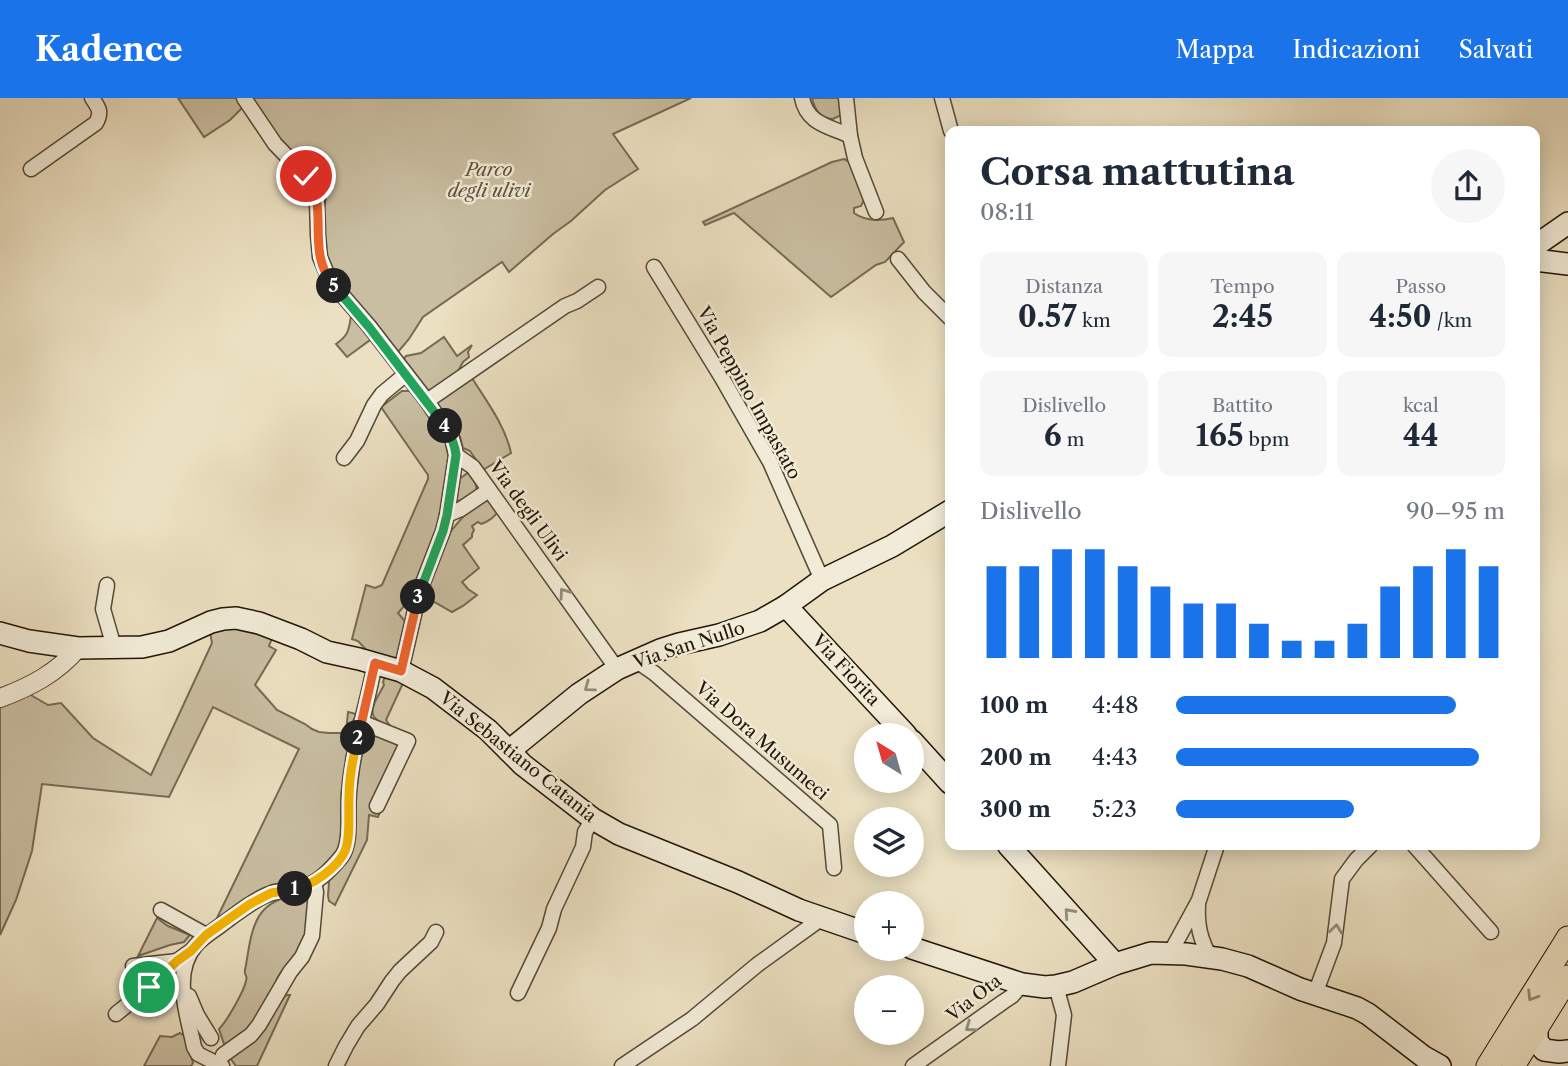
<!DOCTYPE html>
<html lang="it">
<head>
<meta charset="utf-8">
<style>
	:root { --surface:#fff; --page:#f6f6f7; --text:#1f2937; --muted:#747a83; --accent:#1a73e8 }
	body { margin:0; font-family:"Libre Caslon Text",serif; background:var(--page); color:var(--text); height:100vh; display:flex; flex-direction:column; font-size:26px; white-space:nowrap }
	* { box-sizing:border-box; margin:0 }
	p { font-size:23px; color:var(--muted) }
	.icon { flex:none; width:38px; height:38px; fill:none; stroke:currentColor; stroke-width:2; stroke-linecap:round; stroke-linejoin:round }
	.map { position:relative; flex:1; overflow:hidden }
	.drawer { position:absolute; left:945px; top:28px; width:595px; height:724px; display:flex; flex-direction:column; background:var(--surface); border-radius:14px; box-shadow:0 4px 18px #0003 }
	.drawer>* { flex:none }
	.needle { width:46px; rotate:323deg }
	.fabs { position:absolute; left:854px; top:625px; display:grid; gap:14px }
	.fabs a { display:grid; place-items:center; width:70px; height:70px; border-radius:50%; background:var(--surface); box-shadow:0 4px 18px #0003; font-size:35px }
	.pin { position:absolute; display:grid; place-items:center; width:60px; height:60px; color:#fff; margin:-30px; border:4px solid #fff; border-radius:50%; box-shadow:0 2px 7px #0007 }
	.km { position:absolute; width:35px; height:35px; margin:-18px; border-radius:50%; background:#222; color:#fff; font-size:19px; line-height:35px; text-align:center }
	.round { display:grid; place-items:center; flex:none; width:74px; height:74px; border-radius:37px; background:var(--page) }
	.headline { display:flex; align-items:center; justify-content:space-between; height:119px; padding:0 35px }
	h1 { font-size:38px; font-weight:700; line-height:52px }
	.stats { display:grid; grid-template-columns:repeat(3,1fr); gap:10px; height:119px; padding:7px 35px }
	.stats div { display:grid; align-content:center; border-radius:14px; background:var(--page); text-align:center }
	.stats b { font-size:30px; font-weight:700 }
	.stats small { font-size:19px; font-weight:400 }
	.stats p { font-size:19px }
	.chart { height:196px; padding:14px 35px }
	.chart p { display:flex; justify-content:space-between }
	.chart svg { width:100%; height:126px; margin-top:7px; stroke:var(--accent); stroke-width:6 }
	ul { padding:0 35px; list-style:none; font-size:23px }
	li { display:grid; grid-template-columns:112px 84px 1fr; align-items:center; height:52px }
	li i { height:18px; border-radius:9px; background:var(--accent) }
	header { display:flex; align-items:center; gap:42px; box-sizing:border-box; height:98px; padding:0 35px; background:var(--accent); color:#fff }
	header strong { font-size:33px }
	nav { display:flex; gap:38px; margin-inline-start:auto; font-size:24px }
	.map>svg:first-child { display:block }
	.green { fill:#c9bea1; stroke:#766a54; stroke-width:2 }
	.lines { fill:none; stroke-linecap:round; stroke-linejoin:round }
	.minor-casing { stroke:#544936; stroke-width:17 }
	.tertiary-casing { stroke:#544936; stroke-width:20 }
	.secondary-casing { stroke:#221707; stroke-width:24 }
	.primary-casing { stroke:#221707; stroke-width:25 }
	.minor { stroke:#f2ebd7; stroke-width:14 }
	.tertiary { stroke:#f2ebd7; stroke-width:18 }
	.secondary { stroke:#f2ebd7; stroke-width:21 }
	.primary { stroke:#ebe0c1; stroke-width:23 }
	.oneway { stroke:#948c79 }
	.oneway2 { stroke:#91866d }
	.split-1-casing { stroke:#fff; stroke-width:14 }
	.split-2-casing { stroke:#fff; stroke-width:14 }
	.split-3-casing { stroke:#fff; stroke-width:14 }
	.split-4-casing { stroke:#fff; stroke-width:14 }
	.split-5-casing { stroke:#fff; stroke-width:14 }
	.split-6-casing { stroke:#fff; stroke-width:14 }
	.split-1 { stroke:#f5b400; stroke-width:9 }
	.split-2 { stroke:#f5b400; stroke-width:9 }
	.split-3 { stroke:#f0652b; stroke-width:9 }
	.split-4 { stroke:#22a559; stroke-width:9 }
	.split-5 { stroke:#22a559; stroke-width:9 }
	.split-6 { stroke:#f0652b; stroke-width:9 }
	.labels { text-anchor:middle; stroke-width:5; stroke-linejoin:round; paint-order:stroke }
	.park-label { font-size:18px; font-style:italic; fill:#5c513d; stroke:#f2ebd7 }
	.street-label { font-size:18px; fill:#221707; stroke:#f2ebd7 }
</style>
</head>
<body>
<header>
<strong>Kadence</strong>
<nav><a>Mappa</a><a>Indicazioni</a><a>Salvati</a></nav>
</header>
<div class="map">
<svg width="1568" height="968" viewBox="0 0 1568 968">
	<rect width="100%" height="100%" fill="#ebe0c1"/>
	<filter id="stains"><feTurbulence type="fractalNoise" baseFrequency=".00286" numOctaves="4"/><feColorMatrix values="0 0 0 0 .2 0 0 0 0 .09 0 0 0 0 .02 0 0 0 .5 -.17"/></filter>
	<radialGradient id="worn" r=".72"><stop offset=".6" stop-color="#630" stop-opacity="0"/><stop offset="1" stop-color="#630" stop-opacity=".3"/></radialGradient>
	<!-- green -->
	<g class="green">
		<path d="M178,0H238L243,9L230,22L204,39Z"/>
		<path d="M252,0H691L613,36L638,71L605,92L571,123L553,136L509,174L502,164L423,219L409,241L398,254L340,189L325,164L321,123L326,100L319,85L289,56Z"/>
		<path d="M812,0H839L841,17L833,21C820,21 815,12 812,0Z"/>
		<path d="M844,61L850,64L864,102L861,108L854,110V115C865,123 880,123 893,120L904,144L885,164L876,167L831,199L734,115L705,127L703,124L832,64Z"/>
		<path d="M351,218L369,238L370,242L347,259L336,246C349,237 349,231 351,218Z"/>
		<path d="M444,239L457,258L472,247L468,254L469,259L463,264L457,275L429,294L414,275L402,264L406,258L421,255Z"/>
		<path d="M472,280C487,304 505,327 511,355L483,372L470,353L463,350L460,339L436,305Z"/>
		<path d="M402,293H409L415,297L445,338L449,359L445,395L437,430L412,499L398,515L408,527L395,565L371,557L358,543L352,541L366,487L375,490L382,487L428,381V377L381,309Z"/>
		<path d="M469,374C481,392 480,396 458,403L456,402L458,382Z"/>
		<path d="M488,399L498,412C496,419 487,424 481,426L478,424L472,428L474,432L472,436V439L463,447L479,470L462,484L468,491L477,497L463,508L452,514L424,498L450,434L467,414Z"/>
		<path d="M234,530L252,532L272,540L269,548L276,552L255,587L277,612L305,626L312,631L319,634L329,635H346L348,614L356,616L350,649L346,659V676L341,752L315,777L300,784H287L271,787L216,822L299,651L213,609L169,699L42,686L32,753L16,802L0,837V607L29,596L48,607L61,605L93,640L151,677L212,545L210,534L219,531Z"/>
		<path d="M385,578L404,583L386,622L393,632C362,618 372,610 384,587L383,584Z"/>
		<path d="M364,633L401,647L380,714L378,719L369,717L367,742L335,807L329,803L328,798L329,784L353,717L359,673V662Z"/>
		<path d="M300,797L307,800L309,803L307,828L305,835L307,838L298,855L281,874L277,881L275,889L251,930L232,944L224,946L219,931C227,923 244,893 246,883C248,875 244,880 245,872C245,870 246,869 246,867C252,829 255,801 300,797Z"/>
		<path d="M157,820L168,828L190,837L184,844L170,847L138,858Z"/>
		<path d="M286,897H290L257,968H236L230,960Z"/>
		<path d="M180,935L186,939L193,965L191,968H144L160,938L172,939Z"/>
	</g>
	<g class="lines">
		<defs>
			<g id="minor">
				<path d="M244,0L275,46L306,78L314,88L317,104L318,137L320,159L330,183L369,228L427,303L452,340L456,357L447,417L443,433L419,495L401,573"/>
				<path d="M802,0C807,26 829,28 850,38"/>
				<path d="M846,0L850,38L855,60L876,114"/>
				<path d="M942,0L951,33"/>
				<path d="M31,71L96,25C102,14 99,10 92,0"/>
				<path d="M898,161L924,194L950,220"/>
				<path d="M654,169L722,280L770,364L822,482"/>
				<path d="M427,303L565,208L577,203L598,189"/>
				<path d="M456,357L473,369L617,571"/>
				<path d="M344,360L357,343L374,307L382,296L406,276"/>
				<path d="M447,417L461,411L489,392"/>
				<path d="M107,487L103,511L114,549"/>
				<path d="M635,562L654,575L830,727L834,770"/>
				<path d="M361,624L408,643L377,708"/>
				<path d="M1414,747L1491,834"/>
				<path d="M1198,807C1197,827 1200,841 1210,859"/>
				<path d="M161,812L206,837"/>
				<path d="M1169,855L1174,848L1199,802L1217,747"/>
				<path d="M133,868L177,863"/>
				<path d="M1056,888L1064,917L1058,968"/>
				<path d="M518,895L549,830L554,811L583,749L585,734L593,721"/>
				<path d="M1315,896L1334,845L1342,781L1356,762L1371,747"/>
				<path d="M189,898L197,917L211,940"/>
				<path d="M116,916L149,889L177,863L191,853"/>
				<path d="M223,957L251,937L259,927L290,874L302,859L312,838L316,794L314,784"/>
				<path d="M222,968L198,956L194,949C188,917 171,876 196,847C204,838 215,832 225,824C239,814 253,802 269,796C281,791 294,793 306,788C319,784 333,769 342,758C352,744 347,713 349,695C352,651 367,609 375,565"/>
				<path d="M336,968L346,948L358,928L377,906L392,883L400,873L431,844L436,834"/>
				<path d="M622,968L692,921L757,867L815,825L817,819"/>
				<path d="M913,968L1003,904L1012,898L1022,886"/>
			</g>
			<path id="tertiary" d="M0,600C30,589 57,575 78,550"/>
			<g id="secondary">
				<path d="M1535,148L1568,125"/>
				<path d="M1535,162L1568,166"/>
				<path d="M786,508L906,637"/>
				<path d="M0,535L29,543L78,550L142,549L169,543L211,524L223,521L236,520L259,525L301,541L327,554L359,561L401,573L433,590L488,632L523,667L593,721L619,736L738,784L799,812L866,835"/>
				<path d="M912,643L950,685"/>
				<path d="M509,653L579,596L617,571L660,552L679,546L719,537L760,523L786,508L822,482L892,448L950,413"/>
				<path d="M1008,747L1115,866"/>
				<path d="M912,850L1022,886L1045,889L1056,888L1073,884L1115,866L1151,855L1186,856L1222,861L1248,868L1300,891L1357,910L1368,916L1424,959L1440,968"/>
				<path d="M1537,929V943L1544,952L1559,954L1568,953"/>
			</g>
			<g id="primary">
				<path d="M1488,968L1568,840"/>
				<path d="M1513,968L1568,879"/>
			</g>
		</defs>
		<!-- minor casing -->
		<use href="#minor" class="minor-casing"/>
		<!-- tertiary casing -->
		<use href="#tertiary" class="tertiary-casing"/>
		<!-- secondary casing -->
		<use href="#secondary" class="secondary-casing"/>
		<!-- primary casing -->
		<use href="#primary" class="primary-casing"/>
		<!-- minor -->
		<use href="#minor" class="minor"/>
		<!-- tertiary -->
		<use href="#tertiary" class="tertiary"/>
		<!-- secondary -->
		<use href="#secondary" class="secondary"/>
		<!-- primary -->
		<use href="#primary" class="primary"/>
	</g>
	<!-- one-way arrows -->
	<defs><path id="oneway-chevron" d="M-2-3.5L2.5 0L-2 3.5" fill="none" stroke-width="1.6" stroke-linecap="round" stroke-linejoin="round" transform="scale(1.75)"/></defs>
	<g class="oneway">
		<use href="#oneway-chevron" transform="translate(564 495) rotate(-125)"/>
		<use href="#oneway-chevron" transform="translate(589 589) rotate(144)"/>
		<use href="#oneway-chevron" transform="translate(1069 815) rotate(-132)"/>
		<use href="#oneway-chevron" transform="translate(1336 831) rotate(-83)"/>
		<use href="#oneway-chevron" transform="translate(970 929) rotate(145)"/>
	</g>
	<use class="oneway2" href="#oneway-chevron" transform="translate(1532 898) rotate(122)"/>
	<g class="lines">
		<defs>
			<path id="split-1" d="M149,889L177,863L191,853L206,837L250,806L271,795L295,791"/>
			<path id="split-2" d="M295,791C312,788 338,769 345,753C351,739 348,714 349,699C349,679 353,659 358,640"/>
			<path id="split-3" d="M358,640L375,565L401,573L418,499"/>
			<path id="split-4" d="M418,499L443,433L447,417L456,357C455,346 451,338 445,328"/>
			<path id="split-5" d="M334,188L369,229L445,328"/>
			<path id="split-6" d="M306,78C331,108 304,152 334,188"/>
		</defs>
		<!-- split-1 casing -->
		<use href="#split-1" class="split-1-casing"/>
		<!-- split-2 casing -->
		<use href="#split-2" class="split-2-casing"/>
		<!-- split-3 casing -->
		<use href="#split-3" class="split-3-casing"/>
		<!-- split-4 casing -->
		<use href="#split-4" class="split-4-casing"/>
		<!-- split-5 casing -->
		<use href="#split-5" class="split-5-casing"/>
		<!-- split-6 casing -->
		<use href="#split-6" class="split-6-casing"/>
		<!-- split-1 -->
		<use href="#split-1" class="split-1"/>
		<!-- split-2 -->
		<use href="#split-2" class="split-2"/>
		<!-- split-3 -->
		<use href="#split-3" class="split-3"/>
		<!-- split-4 -->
		<use href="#split-4" class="split-4"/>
		<!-- split-5 -->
		<use href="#split-5" class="split-5"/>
		<!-- split-6 -->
		<use href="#split-6" class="split-6"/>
	</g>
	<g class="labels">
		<!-- park labels -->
		<g class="park-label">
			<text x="489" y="78">Parco<tspan x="489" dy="21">degli ulivi</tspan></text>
		</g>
		<!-- street labels -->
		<g class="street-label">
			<text transform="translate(749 295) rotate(61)" y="6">Via Peppino Impastato</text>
			<text transform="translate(528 413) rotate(54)" y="6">Via degli Ulivi</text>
			<text transform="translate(689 547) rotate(-18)" y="6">Via San Nullo</text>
			<text transform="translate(846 572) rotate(47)" y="6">Via Fiorita</text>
			<text transform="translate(762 643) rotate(41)" y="6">Via Dora Musumeci</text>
			<text transform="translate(518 659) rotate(39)" y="6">Via Sebastiano Catania</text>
			<text transform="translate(974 900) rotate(-38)" y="6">Via Ota</text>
		</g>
	</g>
	<rect width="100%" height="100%" filter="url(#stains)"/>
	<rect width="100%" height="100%" fill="url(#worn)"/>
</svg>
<div class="fabs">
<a><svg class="needle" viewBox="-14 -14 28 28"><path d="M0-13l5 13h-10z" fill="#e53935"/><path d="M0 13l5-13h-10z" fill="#747a83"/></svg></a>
<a><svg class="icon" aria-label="layers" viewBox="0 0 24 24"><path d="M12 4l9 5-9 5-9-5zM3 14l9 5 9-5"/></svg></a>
<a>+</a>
<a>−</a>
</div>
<div class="pin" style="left:149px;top:889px;background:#1e9e55"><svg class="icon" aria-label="arrive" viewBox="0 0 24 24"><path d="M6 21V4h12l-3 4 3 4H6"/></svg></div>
<div class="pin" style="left:306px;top:78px;background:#d93025"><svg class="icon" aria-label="check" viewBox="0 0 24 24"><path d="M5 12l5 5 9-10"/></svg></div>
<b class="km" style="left:295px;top:791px">1</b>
<b class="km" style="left:358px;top:640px">2</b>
<b class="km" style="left:418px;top:499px">3</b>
<b class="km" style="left:445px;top:328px">4</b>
<b class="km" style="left:334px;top:188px">5</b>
<section class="drawer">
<div class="headline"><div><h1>Corsa mattutina</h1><p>08:11</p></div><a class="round"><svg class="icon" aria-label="share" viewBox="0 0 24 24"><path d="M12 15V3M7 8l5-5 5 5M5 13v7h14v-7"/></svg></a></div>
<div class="stats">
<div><p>Distanza</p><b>0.57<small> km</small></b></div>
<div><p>Tempo</p><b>2:45</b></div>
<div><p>Passo</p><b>4:50<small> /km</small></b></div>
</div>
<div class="stats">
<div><p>Dislivello</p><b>6<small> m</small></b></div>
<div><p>Battito</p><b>165<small> bpm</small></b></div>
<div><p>kcal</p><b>44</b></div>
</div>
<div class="chart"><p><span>Dislivello</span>90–95 m</p>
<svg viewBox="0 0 160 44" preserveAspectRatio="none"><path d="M5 44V12M15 44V12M25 44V6M35 44V6M45 44V12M55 44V19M65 44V25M75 44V25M85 44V32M95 44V38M105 44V38M115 44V32M125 44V19M135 44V12M145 44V6M155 44V12"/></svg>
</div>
<ul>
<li><b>100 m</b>4:48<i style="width:85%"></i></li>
<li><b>200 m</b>4:43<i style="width:92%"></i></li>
<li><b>300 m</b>5:23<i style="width:54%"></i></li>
</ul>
</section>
</div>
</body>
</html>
